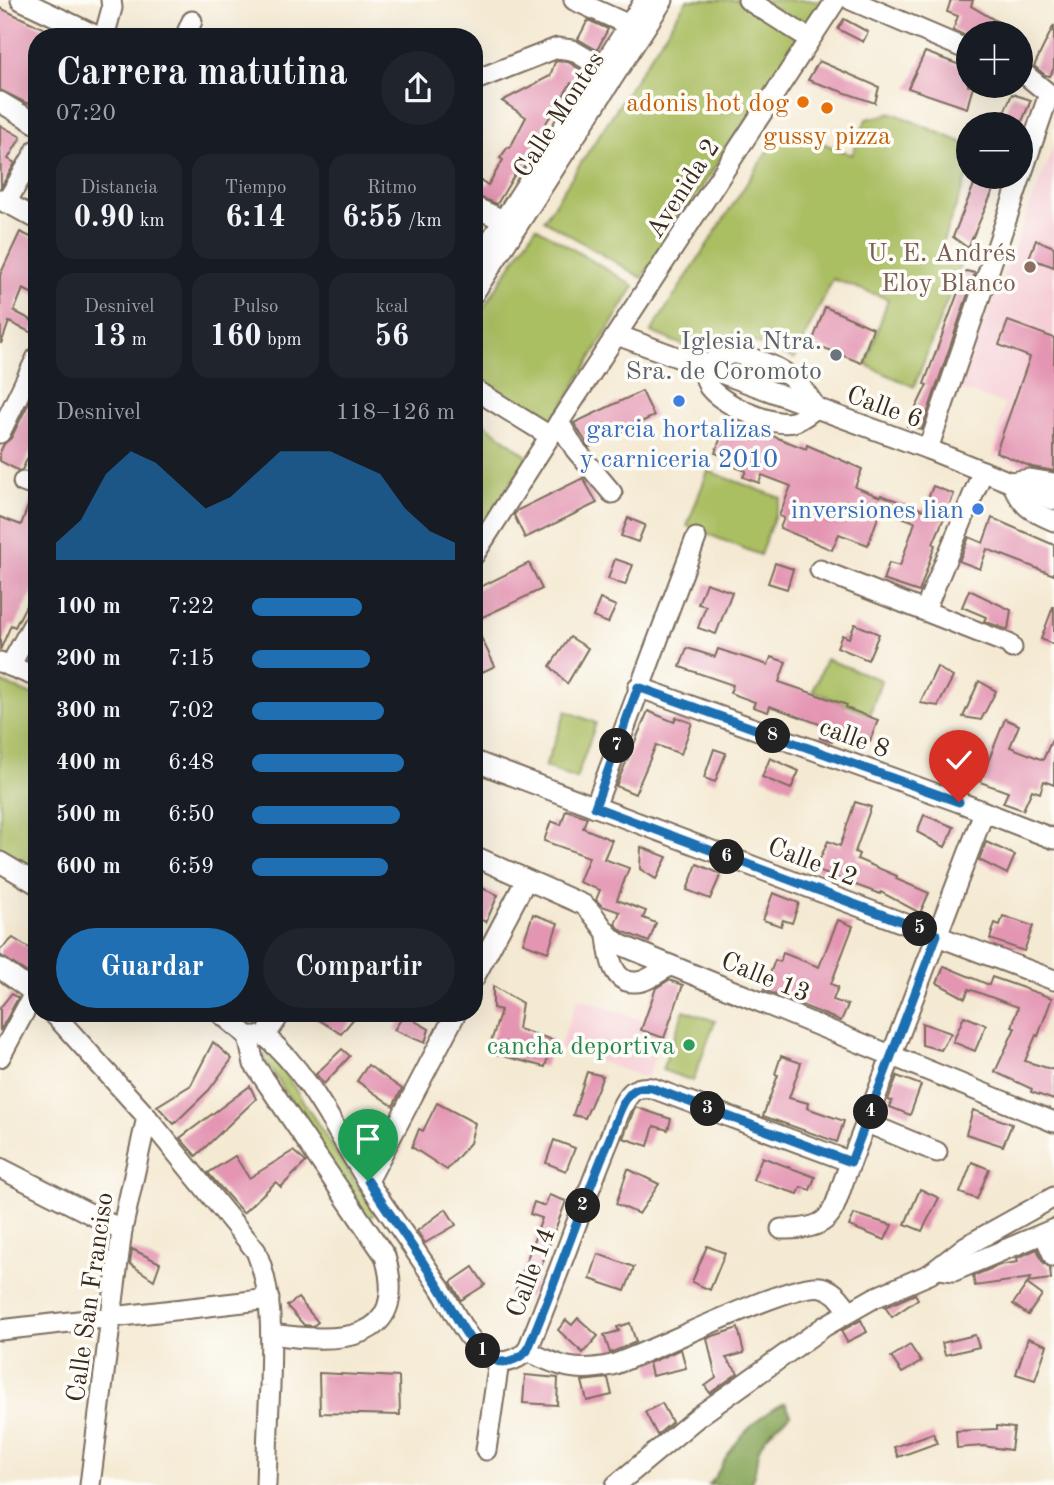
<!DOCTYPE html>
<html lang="es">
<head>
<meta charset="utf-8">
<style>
	:root { --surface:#171b24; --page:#20242c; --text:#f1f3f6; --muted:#9ea1a6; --accent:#1f6fb2 }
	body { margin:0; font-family:"Old Standard TT",serif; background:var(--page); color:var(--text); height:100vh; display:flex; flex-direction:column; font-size:26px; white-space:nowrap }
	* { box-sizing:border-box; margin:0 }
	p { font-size:23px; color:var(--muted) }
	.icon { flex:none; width:38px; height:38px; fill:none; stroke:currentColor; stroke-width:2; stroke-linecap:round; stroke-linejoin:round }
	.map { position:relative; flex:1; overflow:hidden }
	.panel { position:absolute; left:28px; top:28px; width:455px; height:994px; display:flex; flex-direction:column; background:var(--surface); border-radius:28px; box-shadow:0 7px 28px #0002 }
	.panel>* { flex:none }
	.fabs { position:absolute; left:956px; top:21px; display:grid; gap:14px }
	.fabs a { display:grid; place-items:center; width:77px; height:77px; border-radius:50%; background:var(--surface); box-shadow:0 7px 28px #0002; font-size:35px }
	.pin { position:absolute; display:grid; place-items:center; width:60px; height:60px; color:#fff; margin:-72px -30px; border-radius:50% 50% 50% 0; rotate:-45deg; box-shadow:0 0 7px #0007 }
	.pin .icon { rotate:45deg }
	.km { position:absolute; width:35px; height:35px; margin:-18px; border-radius:50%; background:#222; color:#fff; font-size:19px; line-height:35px; text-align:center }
	.round { display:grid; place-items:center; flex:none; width:74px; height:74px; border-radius:37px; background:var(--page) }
	.head { display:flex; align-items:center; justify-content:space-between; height:119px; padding:0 28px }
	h1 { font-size:38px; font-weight:700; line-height:52px }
	.figures { display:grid; grid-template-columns:repeat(3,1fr); gap:10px; height:119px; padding:7px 28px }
	.figures div { display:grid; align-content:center; border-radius:18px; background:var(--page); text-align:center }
	.figures b { font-size:30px; font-weight:700 }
	.figures small { font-size:19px; font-weight:400 }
	.figures p { font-size:19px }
	.chart { height:196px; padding:14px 28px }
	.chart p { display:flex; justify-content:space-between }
	.chart svg { width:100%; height:126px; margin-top:7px; fill:var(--accent); opacity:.7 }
	.cta { display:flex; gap:14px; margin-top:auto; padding:14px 28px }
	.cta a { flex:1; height:80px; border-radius:42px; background:var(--accent); color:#fff; font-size:28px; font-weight:700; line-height:80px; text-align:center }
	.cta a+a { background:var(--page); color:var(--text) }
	ul { padding:0 28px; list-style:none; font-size:23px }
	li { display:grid; grid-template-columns:112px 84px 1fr; align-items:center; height:52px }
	li i { height:18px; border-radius:9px; background:var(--accent) }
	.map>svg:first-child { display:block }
	.built { fill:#f6cfd6 }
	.green { fill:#aabe62; stroke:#727440; stroke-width:2 }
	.forest { fill:#87a558; stroke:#61683b; stroke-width:2 }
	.building { fill:#e495b2 }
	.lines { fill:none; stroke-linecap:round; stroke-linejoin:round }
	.minor-casing { stroke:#7c6d5d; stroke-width:23 }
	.minor { stroke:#fff; stroke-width:19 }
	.route-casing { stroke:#fff; stroke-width:14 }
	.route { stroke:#1f6fb2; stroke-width:9 }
	.food-dot { fill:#e8710a; stroke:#fdfcf7; stroke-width:2.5 }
	.education-dot { fill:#8d6e63; stroke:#fdfcf7; stroke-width:2.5 }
	.worship-dot { fill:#6b7280; stroke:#fdfcf7; stroke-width:2.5 }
	.shop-dot { fill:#3f7fe0; stroke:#fdfcf7; stroke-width:2.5 }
	.leisure-dot { fill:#2e9e5b; stroke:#fdfcf7; stroke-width:2.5 }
	.labels { text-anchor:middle; stroke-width:7; stroke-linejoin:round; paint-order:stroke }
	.food-label { font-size:26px; fill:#c56008; stroke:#fdfcf7; text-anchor:end }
	.street-label { font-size:26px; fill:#3b2a1e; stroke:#fdfcf7 }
	.education-label { font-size:26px; fill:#785e54; stroke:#fdfcf7; text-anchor:end }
	.worship-label { font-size:26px; fill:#5b616d; stroke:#fdfcf7; text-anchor:end }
	.shop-label { font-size:26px; fill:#366cbe; stroke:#fdfcf7 }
	.leisure-label { font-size:26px; fill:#27864d; stroke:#fdfcf7; text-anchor:end }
</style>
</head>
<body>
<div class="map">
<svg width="1054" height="1485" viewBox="0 0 1054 1485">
	<rect width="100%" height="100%" fill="#fdfcf7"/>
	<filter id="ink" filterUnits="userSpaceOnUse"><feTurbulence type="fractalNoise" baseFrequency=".0143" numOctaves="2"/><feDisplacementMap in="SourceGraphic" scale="14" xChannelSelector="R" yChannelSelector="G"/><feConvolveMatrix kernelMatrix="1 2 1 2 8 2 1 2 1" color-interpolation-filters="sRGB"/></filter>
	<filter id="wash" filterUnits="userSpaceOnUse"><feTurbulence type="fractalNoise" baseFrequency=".00686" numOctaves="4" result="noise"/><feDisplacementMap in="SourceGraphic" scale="28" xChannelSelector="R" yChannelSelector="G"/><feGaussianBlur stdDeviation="1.57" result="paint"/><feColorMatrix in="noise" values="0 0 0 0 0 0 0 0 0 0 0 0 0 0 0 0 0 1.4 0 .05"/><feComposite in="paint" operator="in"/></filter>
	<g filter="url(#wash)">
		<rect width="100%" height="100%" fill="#f4e9d2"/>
		<!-- built -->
		<g class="built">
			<path d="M1054,145V477L993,456L1004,404L958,389Z"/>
			<path d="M578,998L666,1028L647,1078L559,1048Z"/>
		</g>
		<!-- green -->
		<g class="green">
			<path d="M687,0H739L800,38L642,278L544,220Z"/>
			<path d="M761,0H822L804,26Z"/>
			<path d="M893,113L968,145V174L938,254L960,267L914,387L866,365L888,299L833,279L794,359L733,333L707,355L651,332L783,127L852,155L866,119Z"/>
			<path d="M536,227L634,286L553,422L474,376V322Z"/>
			<path d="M474,415L528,457L474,539Z"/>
			<path d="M708,471L781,498L760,555L687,526Z"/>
			<path d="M826,659L881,680L870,715L813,691Z"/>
			<path d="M0,682L37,697V873L0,849Z"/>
			<path d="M566,711L596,723L576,779L545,767Z"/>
			<path d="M684,1010L715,1021L693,1081L662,1070Z"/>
			<path d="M271,1052L376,1213L366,1220L264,1058Z"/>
		</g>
		<!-- forest -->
		<path class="forest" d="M785,1403L791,1414C779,1425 762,1436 758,1453C755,1465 757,1474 749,1485H709C717,1476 721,1465 727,1456C742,1433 760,1414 785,1403Z"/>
		<g id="blocks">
			<!-- building -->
			<g class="building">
				<path d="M951,0H973L971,6L1003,25L1000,33H968V37L953,30L958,16L947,12Z"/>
				<path d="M0,8L62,37H37V89L28,104L0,90Z"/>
				<path d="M844,19L868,32L863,42L838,29Z"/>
				<path d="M588,20L608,29L597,50L578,39Z"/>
				<path d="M1054,25V68L1050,76L1045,75L1034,66Z"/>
				<path d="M925,52L968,68V86H973L967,108L908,88Z"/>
				<path d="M559,61L568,62L581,70L576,84L571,83L539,134L543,136L520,173L517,171L497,204L474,195V176L488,185L503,160L500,158L508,147L510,148L526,117L502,101L550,76L555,62Z"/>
				<path d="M819,61L879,87L875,103L808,80Z"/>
				<path d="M1012,94L1031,100L1021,124H999Z"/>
				<path d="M0,125L21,137L8,159L15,163L1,187Z"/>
				<path d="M977,177H999L968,248L953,237Z"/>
				<path d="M20,232L37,240V296L23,289L14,311L37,323L32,333L9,322L1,344L0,275Z"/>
				<path d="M1036,240L1054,247V267L1029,258Z"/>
				<path d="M966,271L975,273L922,429L907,426L927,385L924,384Z"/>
				<path d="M825,307L873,328L861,363L812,343Z"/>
				<path d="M1008,321L1054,338V471L1032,467L996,452L1030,357L999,345Z"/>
				<path d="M37,386V439L22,470L19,471L0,461V452L4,444L11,438Z"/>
				<path d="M642,391L654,416L589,447L574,423Z"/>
				<path d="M739,423L806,449L807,445L862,469L855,487L880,497L881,495L923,510L933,486L954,494L933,544L935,545L919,592L883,580L889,563L900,566L915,522L881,509L868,545L839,534L832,550L780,528L784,518L779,516L791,486L762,475L759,483L743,477L746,471L724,463L726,457L715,453L724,429L734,433Z"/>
				<path d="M583,478L597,503L525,538L514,515L518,510Z"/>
				<path d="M31,498L37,499V584L15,627L11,625L0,650V517L21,525Z"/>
				<path d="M628,518L645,525L638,542L621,536Z"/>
				<path d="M992,518L1054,545V575L987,549L980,569L959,561L969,537L983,543Z"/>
				<path d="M615,559L633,565L625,585L608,579Z"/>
				<path d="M529,563L542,589L474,621V590Z"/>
				<path d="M775,563L793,569L787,589L768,583Z"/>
				<path d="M706,583L732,592L716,634L698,628L706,606L698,604Z"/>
				<path d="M969,590L1011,610L1008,630L984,621L986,617L962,607Z"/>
				<path d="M600,599L616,606L608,623L593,617Z"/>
				<path d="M1053,607H1054V645L1041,639Z"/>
				<path d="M474,623L495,666L474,676Z"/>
				<path d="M855,624L879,634L868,660L837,647L842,635L849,638Z"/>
				<path d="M570,637L588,648L567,684L550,666Z"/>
				<path d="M687,648L715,657L718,649L768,665L771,657L786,662L779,682L847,705L846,708L878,720L870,741L837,729L832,742L820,738L825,726L770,706L768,712L753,707L755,702L730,693L733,685L680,667Z"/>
				<path d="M937,667L953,677L938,706L920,703Z"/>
				<path d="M979,681L996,691L981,720L963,717Z"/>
				<path d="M648,711L674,722L676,717L692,723L681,754L656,745L635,794L616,786Z"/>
				<path d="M1005,719L1019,725L1010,747L1043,760L1054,735V785L1044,781L1040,793L1032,790L1023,810L1003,803L1008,792L980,782Z"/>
				<path d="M714,749L726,753L715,782L704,778Z"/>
				<path d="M770,758L799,771L791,789L762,777Z"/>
				<path d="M855,802L871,807L855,852L859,854L857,859L897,876L896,879L929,893L920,913L881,892L880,894L815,870L828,841L840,846Z"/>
				<path d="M566,810L587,817L583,828L612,840L604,859L629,868L617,900L646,911L643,918L656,923L649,942L622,931L615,924L620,912L602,906L596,900L600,890L579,882L589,857L544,841L551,821L561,825Z"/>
				<path d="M924,815L954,827L945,847L917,832Z"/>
				<path d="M986,842L1015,855L1007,874L979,860Z"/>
				<path d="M641,847L667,857L656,879L640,869Z"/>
				<path d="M697,864L721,874L710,899L687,890Z"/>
				<path d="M477,886L498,895L486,922L474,917V893Z"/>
				<path d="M773,893L799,903L792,923L783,920L781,926L763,920Z"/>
				<path d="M533,914L558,923L548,952L523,943Z"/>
				<path d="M1003,916L1033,926L1024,951L990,939L995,923L1000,925Z"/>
				<path d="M838,920L853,926L831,984L838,987L833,1000L848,1005L841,1021L764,990L775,960L780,962L783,953L819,967Z"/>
				<path d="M13,938L37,953V968L32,976L0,955V950Z"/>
				<path d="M944,966L989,985L992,977L1052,998L1038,1036L1036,1035L1025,1061L1054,1070V1100L1031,1092L1032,1089L995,1072L1015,1028L1012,1027L1018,1007L969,989L965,998L937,983Z"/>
				<path d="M669,980L683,985L664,1038L641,1030L656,988Z"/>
				<path d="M493,986L522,1003L518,1029L553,1040L545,1067L488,1052L501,1010L493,1008Z"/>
				<path d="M11,994L18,998L0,1031V1008Z"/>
				<path d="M308,1013H347L355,1017L341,1034Z"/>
				<path d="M404,1015L429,1029L425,1043L394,1030Z"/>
				<path d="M964,1016L986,1025L975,1051L953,1042Z"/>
				<path d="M922,1023L951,1033L941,1050L922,1045Z"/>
				<path d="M213,1042L232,1059L209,1090L174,1124L157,1106L191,1085Z"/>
				<path d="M342,1049L350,1056L324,1084L316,1074Z"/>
				<path d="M781,1056L801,1063L789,1098L808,1103L807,1108L844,1121L837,1142L763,1116L778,1075L775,1074Z"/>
				<path d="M368,1065L402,1089L393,1106L357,1081Z"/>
				<path d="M587,1072L603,1076L585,1118L573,1115Z"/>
				<path d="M897,1076L921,1085L910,1115L890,1107L892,1101L888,1100Z"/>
				<path d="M250,1086L256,1099L196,1156L180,1138Z"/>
				<path d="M437,1103L475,1123L470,1143L447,1170L412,1147L419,1129L423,1131Z"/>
				<path d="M635,1107L671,1119L668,1130L654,1126L648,1146L623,1138Z"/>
				<path d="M973,1110L1012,1124L1003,1146L966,1134Z"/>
				<path d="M554,1140L575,1148L566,1171L546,1163Z"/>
				<path d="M293,1151L306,1162L281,1187L276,1182L243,1213L208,1173L235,1156L249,1178Z"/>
				<path d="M762,1157L815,1177L810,1190L801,1187L798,1194L753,1180Z"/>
				<path d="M972,1162L989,1169L977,1199L960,1193Z"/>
				<path d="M628,1169L659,1184L639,1214L616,1204Z"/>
				<path d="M920,1189L939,1198L922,1231L905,1224Z"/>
				<path d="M549,1195L566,1201L529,1298L515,1292L542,1218L530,1214L534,1202L545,1206Z"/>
				<path d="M446,1209L456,1225L425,1243L417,1231Z"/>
				<path d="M854,1214L892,1225L885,1240L849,1226Z"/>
				<path d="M707,1246L725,1253L710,1290L692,1282Z"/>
				<path d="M132,1249L160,1263L154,1280L130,1264Z"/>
				<path d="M1037,1249L1043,1262L1050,1268L1051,1279L1028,1282L1031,1278L975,1286L973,1276L1000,1265L1018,1262L1017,1258Z"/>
				<path d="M598,1254L634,1267L625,1291L590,1279Z"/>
				<path d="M473,1267L485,1285L461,1300L451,1282Z"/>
				<path d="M1027,1284L1042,1295L1028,1315L1013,1304Z"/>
				<path d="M915,1294L918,1299L892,1317L885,1307Z"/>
				<path d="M298,1298L318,1322L313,1326L304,1325L287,1306Z"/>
				<path d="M578,1318L598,1336L583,1353L558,1330L566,1320L572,1325Z"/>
				<path d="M861,1320L867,1332L847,1342L841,1331Z"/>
				<path d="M630,1323L636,1342L610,1353L604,1335L619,1331L617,1327Z"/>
				<path d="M738,1328L744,1353L726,1358L738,1373L710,1393L705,1386L716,1378L707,1338Z"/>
				<path d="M975,1335L979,1347L945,1355L942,1343Z"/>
				<path d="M1028,1338L1047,1345L1035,1380L1016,1374Z"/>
				<path d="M910,1345L921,1362L902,1373L891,1357Z"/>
				<path d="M681,1349L686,1368L652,1376L649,1363Z"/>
				<path d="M319,1373L399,1377L400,1415L320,1413Z"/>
				<path d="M525,1375L558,1378L557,1405L523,1403Z"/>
				<path d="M608,1378L612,1395L587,1401L582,1381Z"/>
				<path d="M662,1403L672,1422L657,1435L645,1412Z"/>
				<path d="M997,1426L1014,1428L1011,1450L983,1446L957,1448L956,1431L997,1429Z"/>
				<path d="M933,1433L937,1443L898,1457L894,1447Z"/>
			</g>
		</g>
	</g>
	<g filter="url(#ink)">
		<use href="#blocks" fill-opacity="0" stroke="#7c6d5d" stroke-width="2"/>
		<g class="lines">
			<defs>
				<g id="minor">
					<path d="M21,0L99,37"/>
					<path d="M574,0L629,25"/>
					<path d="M748,0L810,39"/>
					<path d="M851,0L968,50"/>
					<path d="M104,37L112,8L111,0"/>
					<path d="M185,37L192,21"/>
					<path d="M478,79L557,48L572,50L601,67"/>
					<path d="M0,102L37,124"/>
					<path d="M0,199L37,219"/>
					<path d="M6,203L37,149"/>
					<path d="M474,207L503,220"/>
					<path d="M474,266L645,0"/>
					<path d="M474,293L663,0"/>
					<path d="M617,335L928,449L1054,500"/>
					<path d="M733,353C774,364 794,371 816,408C809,413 801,420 793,422C772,427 722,404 709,387C706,381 704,373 702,366Z"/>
					<path d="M474,389L550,436"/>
					<path d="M559,422L575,449L612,493"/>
					<path d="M0,433L37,357"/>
					<path d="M928,449L1049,94L1027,76L1020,73"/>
					<path d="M23,482L37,487"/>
					<path d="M1054,483L1030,479L1011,482C1024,507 1028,510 1054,521"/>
					<path d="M474,555L550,436L836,0"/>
					<path d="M820,570L1009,644L1012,648"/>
					<path d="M925,610L983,471"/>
					<path d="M0,662L37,677"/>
					<path d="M10,666L37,617"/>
					<path d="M638,687L959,802L1054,839"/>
					<path d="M474,761L1054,980"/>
					<path d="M595,807L696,538"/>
					<path d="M474,856L584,905C600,919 602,933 621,945L1054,1122"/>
					<path d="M0,862L37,884"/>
					<path d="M607,936C609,953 611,984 636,982C648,982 660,970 671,966"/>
					<path d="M0,968L37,995"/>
					<path d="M474,978L526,880"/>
					<path d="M53,1013L147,1117L256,1251C274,1295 271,1340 270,1386C268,1419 267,1452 266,1485"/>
					<path d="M220,1013L248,1036L254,1064L385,1256C411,1346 335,1343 271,1334"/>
					<path d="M253,1036H265L281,1013"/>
					<path d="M265,1036C311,1075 336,1132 368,1182C392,1218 417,1252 440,1288C454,1310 466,1341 489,1357C501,1366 516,1361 527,1351C556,1282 580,1210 609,1140C615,1126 620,1103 632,1092C638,1087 645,1087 652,1088L851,1162L984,812"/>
					<path d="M0,1057L37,988"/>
					<path d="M867,1123L937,1152"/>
					<path d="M0,1168L122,1230"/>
					<path d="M368,1181L456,1013"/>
					<path d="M781,1229C841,1231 831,1206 851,1162"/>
					<path d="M1044,1234L1054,1257"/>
					<path d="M940,1269L954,1271L1054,1229"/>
					<path d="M0,1330L269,1299"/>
					<path d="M527,1351C560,1367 576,1373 612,1365C652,1352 792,1281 821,1287C835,1290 841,1300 849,1311"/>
					<path d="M486,1450L499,1362"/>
					<path d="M90,1485L122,1230L147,1117"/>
					<path d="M616,1485L699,1416L825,1326L874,1298L930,1274L966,1246L1054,1197"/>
				</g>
			</defs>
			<!-- minor casing -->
			<use href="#minor" class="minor-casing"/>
			<!-- minor -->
			<use href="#minor" class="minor"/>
		</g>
	</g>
	<g class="lines" filter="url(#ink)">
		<defs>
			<path id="route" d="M368,1181C391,1216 415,1250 438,1285C453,1308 467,1346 492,1359C505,1366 517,1360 527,1351C556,1282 580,1210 609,1140C615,1126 620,1103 632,1092C638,1087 645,1087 652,1088L851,1162L937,935L595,807L638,687L959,802"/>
		</defs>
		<!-- route casing -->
		<use href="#route" class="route-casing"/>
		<!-- route -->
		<use href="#route" class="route"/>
	</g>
	<!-- markers -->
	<g class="food-dot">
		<circle cx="803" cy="102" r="7"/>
		<circle cx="827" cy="108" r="7"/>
	</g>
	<circle class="education-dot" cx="1030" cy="267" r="7"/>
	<circle class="worship-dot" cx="836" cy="355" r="7"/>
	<g class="shop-dot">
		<circle cx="679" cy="401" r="7"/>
		<circle cx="978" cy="509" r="7"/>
	</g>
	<circle class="leisure-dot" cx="689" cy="1045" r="7"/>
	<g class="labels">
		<!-- food labels -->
		<g class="food-label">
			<text x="789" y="111">adonis hot dog</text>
			<text x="827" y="144" text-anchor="middle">gussy pizza</text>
		</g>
		<!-- street labels -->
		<g class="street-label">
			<text transform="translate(558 114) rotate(-57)" y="9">Calle Montes</text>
			<text transform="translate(682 188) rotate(-57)" y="9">Avenida 2</text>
			<text transform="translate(885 406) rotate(20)" y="9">Calle 6</text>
			<text transform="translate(855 737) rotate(20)" y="9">calle 8</text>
			<text transform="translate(813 861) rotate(21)" y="9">Calle 12</text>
			<text transform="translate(766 976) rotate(22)" y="9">Calle 13</text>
			<text transform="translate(530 1272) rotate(-69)" y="9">Calle 14</text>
			<text transform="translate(89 1297) rotate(-82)" y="9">Calle San Franciso</text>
		</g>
		<!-- education labels -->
		<g class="education-label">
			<text x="1016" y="261">U. E. Andrés<tspan x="1016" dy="30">Eloy Blanco</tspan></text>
		</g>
		<!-- worship labels -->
		<g class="worship-label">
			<text x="822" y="349">Iglesia Ntra.<tspan x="822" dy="30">Sra. de Coromoto</tspan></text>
		</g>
		<!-- shop labels -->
		<g class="shop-label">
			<text x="679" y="437">garcia hortalizas<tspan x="679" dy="30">y carniceria 2010</tspan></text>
			<text x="964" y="518" text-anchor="end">inversiones lian</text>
		</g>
		<!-- leisure labels -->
		<g class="leisure-label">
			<text x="675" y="1054">cancha deportiva</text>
		</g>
	</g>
</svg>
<div class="fabs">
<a>+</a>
<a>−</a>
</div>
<div class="pin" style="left:368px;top:1181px;background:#1e9e55"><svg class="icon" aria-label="arrive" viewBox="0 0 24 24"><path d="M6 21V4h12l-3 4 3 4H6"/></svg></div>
<div class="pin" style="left:959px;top:802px;background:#d93025"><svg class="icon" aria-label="check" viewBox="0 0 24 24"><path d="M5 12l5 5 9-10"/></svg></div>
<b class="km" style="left:483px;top:1351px">1</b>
<b class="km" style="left:583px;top:1206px">2</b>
<b class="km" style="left:708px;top:1109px">3</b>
<b class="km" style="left:871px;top:1112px">4</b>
<b class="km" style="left:920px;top:929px">5</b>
<b class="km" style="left:727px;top:857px">6</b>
<b class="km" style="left:617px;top:746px">7</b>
<b class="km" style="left:773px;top:736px">8</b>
<section class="panel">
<div class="head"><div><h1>Carrera matutina</h1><p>07:20</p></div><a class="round"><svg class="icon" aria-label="share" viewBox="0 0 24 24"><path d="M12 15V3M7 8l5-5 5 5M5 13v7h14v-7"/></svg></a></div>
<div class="figures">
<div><p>Distancia</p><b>0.90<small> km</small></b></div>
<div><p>Tiempo</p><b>6:14</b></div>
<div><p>Ritmo</p><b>6:55<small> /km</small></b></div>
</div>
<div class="figures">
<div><p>Desnivel</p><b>13<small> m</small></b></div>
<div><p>Pulso</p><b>160<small> bpm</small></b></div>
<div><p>kcal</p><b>56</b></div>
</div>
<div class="chart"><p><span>Desnivel</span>118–126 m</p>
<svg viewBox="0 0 160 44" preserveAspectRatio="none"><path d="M0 44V38L10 30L20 14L30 6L40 10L50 18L60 26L70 22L80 14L90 6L100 6L110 6L120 10L130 14L140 26L150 34L160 38V44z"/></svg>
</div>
<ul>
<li><b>100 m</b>7:22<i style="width:54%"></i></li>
<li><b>200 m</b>7:15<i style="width:58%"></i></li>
<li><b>300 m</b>7:02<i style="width:65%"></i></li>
<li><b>400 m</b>6:48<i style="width:75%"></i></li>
<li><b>500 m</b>6:50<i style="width:73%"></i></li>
<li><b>600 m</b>6:59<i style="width:67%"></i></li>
</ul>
<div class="cta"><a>Guardar</a><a>Compartir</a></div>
</section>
</div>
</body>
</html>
